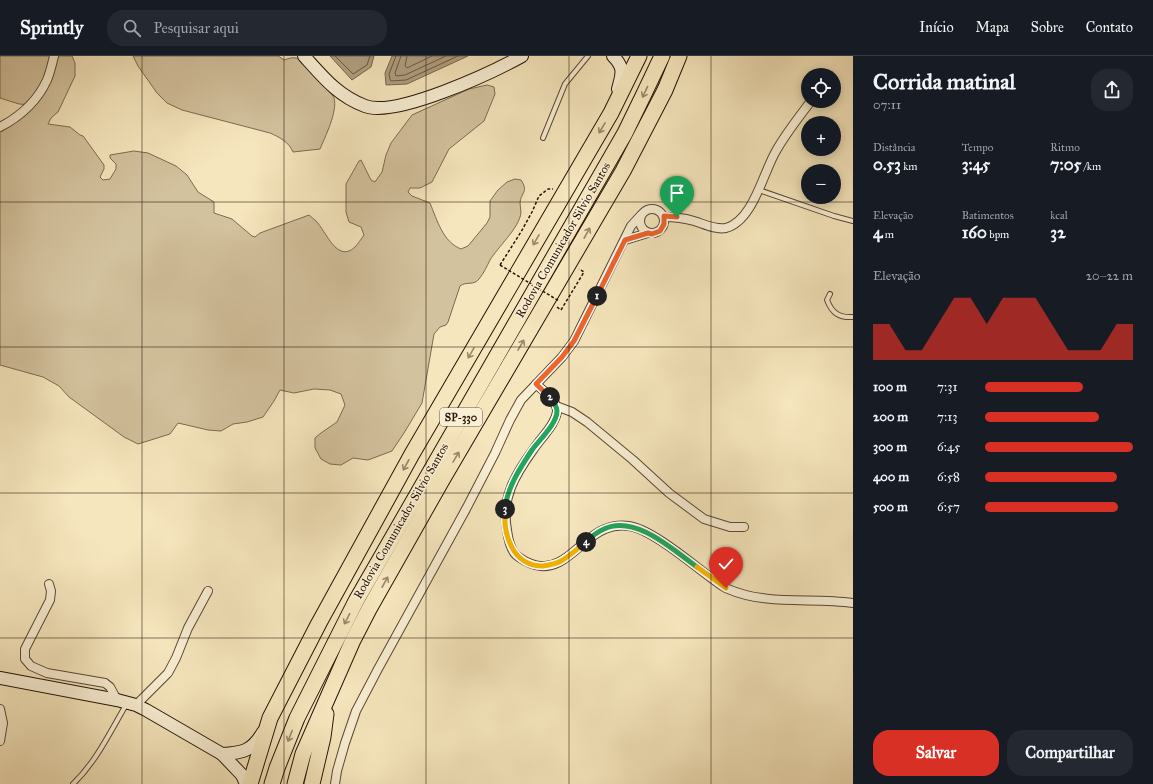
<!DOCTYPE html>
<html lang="pt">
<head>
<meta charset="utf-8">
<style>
	:root { --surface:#171b24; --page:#242831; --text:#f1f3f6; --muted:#9ea1a6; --line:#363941; --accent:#d93025 }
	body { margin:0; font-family:"IM FELL Great Primer",serif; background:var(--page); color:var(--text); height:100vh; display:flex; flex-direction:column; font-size:15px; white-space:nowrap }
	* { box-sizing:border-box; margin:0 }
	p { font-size:13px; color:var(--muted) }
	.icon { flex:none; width:22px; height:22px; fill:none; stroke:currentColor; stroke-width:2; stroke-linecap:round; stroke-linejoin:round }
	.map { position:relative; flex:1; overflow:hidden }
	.drawer { display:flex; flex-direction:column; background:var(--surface); width:300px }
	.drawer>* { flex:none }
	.fabs { position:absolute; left:801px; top:12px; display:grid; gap:8px }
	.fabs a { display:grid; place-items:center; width:40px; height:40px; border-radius:50%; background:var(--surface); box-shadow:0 2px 10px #0003; font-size:20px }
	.pin { position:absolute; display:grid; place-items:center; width:34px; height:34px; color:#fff; margin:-41px -17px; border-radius:50% 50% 50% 0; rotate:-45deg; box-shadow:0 0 4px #0007 }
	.pin .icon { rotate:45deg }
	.km { position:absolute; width:20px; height:20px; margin:-10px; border-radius:50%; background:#222; color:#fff; font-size:11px; line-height:20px; text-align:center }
	.round { display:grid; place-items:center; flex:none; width:42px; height:42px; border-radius:16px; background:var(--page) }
	.overview { display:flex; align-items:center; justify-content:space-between; height:68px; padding:0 20px }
	h1 { font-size:22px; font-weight:700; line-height:30px }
	.stats { display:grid; grid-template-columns:repeat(3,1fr); gap:6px; height:68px; padding:4px 20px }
	.stats div { display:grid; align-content:center }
	.stats b { font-size:17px; font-weight:700 }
	.stats small { font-size:11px; font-weight:400 }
	.stats p { font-size:11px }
	.chart { height:112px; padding:8px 20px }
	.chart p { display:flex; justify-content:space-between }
	.chart svg { width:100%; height:72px; margin-top:4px; fill:var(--accent); opacity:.7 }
	.primary-button { display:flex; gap:8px; margin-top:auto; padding:8px 20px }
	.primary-button a { flex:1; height:46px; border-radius:16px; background:var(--accent); color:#fff; font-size:16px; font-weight:700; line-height:46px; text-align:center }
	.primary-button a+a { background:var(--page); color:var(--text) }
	ul { padding:0 20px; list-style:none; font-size:13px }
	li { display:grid; grid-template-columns:64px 48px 1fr; align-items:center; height:30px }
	li i { height:10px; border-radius:5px; background:var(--accent) }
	header { display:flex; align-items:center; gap:24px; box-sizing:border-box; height:56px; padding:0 20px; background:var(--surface); border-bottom:1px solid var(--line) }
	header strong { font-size:19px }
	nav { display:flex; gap:22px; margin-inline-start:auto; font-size:14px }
	.search { width:280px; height:36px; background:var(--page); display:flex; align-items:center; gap:10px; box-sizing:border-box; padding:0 14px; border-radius:16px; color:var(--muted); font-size:15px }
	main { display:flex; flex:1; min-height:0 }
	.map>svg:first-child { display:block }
	.green { fill:#d3c29e; stroke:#7c6a52 }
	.water { fill:#af9e7f; stroke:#78664f }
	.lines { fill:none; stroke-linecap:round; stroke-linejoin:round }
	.shore { stroke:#6a5843; stroke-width:1 }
	.lane-casing { stroke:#5a4834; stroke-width:6 }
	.street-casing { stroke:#5a4834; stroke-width:10 }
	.secondary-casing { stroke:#261307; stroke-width:14 }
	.highway-casing { stroke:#261307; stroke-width:17 }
	.path { stroke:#261307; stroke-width:1.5; stroke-dasharray:3 2; stroke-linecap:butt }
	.lane { stroke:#f9efd4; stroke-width:4 }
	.street { stroke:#f9efd4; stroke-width:8 }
	.secondary { stroke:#f9efd4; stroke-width:12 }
	.highway { stroke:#f6e6bd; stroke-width:15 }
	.path-bridge { stroke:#261307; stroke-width:1.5; stroke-dasharray:3 2; stroke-linecap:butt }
	.oneway { stroke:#98876b }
	.split-1-casing { stroke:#fff; stroke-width:8 }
	.split-2-casing { stroke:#fff; stroke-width:8 }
	.split-3-casing { stroke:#fff; stroke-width:8 }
	.split-4-casing { stroke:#fff; stroke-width:8 }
	.split-5-casing { stroke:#fff; stroke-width:8 }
	.split-6-casing { stroke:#fff; stroke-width:8 }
	.split-1 { stroke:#f0652b; stroke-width:5 }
	.split-2 { stroke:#f0652b; stroke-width:5 }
	.split-3 { stroke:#22a559; stroke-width:5 }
	.split-4 { stroke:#f5b400; stroke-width:5 }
	.split-5 { stroke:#22a559; stroke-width:5 }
	.split-6 { stroke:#f5b400; stroke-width:5 }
	.grid { fill:none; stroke:#261307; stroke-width:1; stroke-opacity:0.55 }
	.labels { text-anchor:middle; stroke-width:3; stroke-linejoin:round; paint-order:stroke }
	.shield { fill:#f9efd4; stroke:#655544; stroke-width:1 }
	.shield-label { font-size:11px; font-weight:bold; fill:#261307 }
	.street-label { font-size:12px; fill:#261307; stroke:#f9efd4 }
</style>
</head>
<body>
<header>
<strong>Sprintly</strong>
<div class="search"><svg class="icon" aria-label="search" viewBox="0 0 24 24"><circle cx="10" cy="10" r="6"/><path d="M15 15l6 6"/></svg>Pesquisar aqui</div>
<nav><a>Início</a><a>Mapa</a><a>Sobre</a><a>Contato</a></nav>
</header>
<main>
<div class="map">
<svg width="853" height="728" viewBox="0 0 853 728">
	<rect width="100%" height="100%" fill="#f6e6bd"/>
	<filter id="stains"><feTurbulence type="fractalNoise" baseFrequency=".005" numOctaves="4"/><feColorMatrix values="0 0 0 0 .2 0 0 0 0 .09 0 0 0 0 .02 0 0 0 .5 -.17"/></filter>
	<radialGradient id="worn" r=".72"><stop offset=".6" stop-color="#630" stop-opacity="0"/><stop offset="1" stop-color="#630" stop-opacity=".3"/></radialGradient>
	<!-- green -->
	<g class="green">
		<path d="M0,0H72L75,7V20L58,56L51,62L48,68L70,71L80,79L83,80L104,109V113L100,121L103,124L110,123L116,113V108L110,102V99L134,95L148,97L176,110L187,119L198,136L214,146V157L232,163L252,180L255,181L260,177L309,159C311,161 314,163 316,165C326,175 337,208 355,191C358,188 361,183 364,179L361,171L349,166L346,156V128L359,105L361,104L371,124L375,126L382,116L386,99L391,87L412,59L469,33L487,29L494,31L495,38L484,65L449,93L432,126L420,132H410L408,136L412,140L430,147C437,164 443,186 461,193L468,190L487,167L490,161V145L498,134L507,126L515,123L521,124C529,136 521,136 520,147C520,150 521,154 521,157C519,172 498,191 490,204C487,210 484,217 479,223C474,230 466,225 460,230L448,266L446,269L440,271L434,278L422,347L404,377L392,395L368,404L353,402L341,409L330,408L321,403L315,392V382L321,377L337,366L345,349L341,338L330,334L314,333L294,337L280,334L274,345L263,361L247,366L233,368L221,375L208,374L178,367L170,378L138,388L124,381L69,341L59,330L43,321L0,309V69C15,66 25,63 34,49L19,48L0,42Z"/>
		<path d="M133,0H278L284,4C287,3 292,1 296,2C305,4 330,34 334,42C338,55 325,81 320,93L293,96C289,86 279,81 270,77L182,54L167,47L157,37L138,10Z"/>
	</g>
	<!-- water -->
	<g class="water">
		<path d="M330,0H374L371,11L352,24Z"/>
		<path d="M392,0H468L407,28L386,29L385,17Z"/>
	</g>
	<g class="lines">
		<!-- shore -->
		<g class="shore">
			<path d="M335,0L353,18L367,9L370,0"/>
			<path d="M396,0L389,18L390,23L391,25L406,24L458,0"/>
			<path d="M401,0L395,17L396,20L405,19L446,0"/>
			<path d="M407,0L405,10L407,12L432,0"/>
		</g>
		<defs>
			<g id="lane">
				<path d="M543,82L565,28L588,0"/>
				<path d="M759,134L834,160L853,165"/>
				<path d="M830,238L827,244C832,257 839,262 853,261"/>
				<path d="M73,728C96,706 110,676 126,649"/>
			</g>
			<g id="street">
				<path d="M0,71C21,60 37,46 47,24C50,17 52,8 54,0"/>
				<circle cx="652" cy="165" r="12"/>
				<path d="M664,161C674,161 684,162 694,165C704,168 715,174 726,172C753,165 763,117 776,95C786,77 799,61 811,45"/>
				<path d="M625,184L648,177"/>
				<path d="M536,328C543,335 555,342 557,353C558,366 540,383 533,394C515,419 501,442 507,474C508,482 510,493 516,499C522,504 528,507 535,509C564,517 581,482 605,473C612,470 622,469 629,470C651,473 691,507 710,521C716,525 721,530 728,533C767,550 812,541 853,547"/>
				<path d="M556,350L572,356L587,366L633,404L669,437L704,463L730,471H744"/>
				<path d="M49,528L51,535L50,544L25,593V603L31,610L47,617L105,627L110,631L117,644"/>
				<path d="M136,649L168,617L176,602L188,572L208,535"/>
				<path d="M0,653L3,667L0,685"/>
				<path d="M335,728L337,715L345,687L356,655L378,613L466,453L495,397L510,364L521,344L562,301L574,285L631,170L641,159"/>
			</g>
			<g id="secondary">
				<path d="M304,0C323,21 338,40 365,50C396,62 493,16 522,0"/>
				<path d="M613,0C625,12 622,18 618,33"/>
				<path d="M0,622L117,644L136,649L146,654L222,698L242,719L246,728"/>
				<path d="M222,698C243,697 252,695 263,676"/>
			</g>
			<g id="highway">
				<path d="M250,728L270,662L319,567L412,398L611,57L639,0"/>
				<path d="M272,728L277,712L297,662L356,545L625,77L643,40L662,0"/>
				<path d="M295,728L303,698L353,584L369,553L442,424L623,115L665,34L679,0"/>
				<path d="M312,728L323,681L326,658"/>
			</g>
		</defs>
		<!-- lane casing -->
		<use href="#lane" class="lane-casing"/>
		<!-- street casing -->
		<use href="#street" class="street-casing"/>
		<!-- secondary casing -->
		<use href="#secondary" class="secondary-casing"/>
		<!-- highway casing -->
		<use href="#highway" class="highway-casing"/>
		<!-- path -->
		<g class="path">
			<path d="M500,209L521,176L532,156L539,140L548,133H553"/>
			<path d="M557,251L561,254L584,216L579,213"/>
		</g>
		<!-- lane -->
		<use href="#lane" class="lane"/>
		<!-- street -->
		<use href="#street" class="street"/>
		<!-- secondary -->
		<use href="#secondary" class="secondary"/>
		<!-- highway -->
		<use href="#highway" class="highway"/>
		<!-- path-bridge -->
		<path class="path-bridge" d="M500,209L559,245"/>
	</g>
	<!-- one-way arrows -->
	<defs><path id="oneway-shaft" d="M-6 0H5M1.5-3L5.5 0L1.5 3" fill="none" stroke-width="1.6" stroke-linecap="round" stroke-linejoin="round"/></defs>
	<g class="oneway">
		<use href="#oneway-shaft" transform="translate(645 36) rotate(115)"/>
		<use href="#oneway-shaft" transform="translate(602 72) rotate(121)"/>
		<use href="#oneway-shaft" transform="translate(587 177) rotate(-61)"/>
		<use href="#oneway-shaft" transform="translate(536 184) rotate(120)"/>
		<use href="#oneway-shaft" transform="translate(521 289) rotate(-60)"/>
		<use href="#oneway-shaft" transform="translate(471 297) rotate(120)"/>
		<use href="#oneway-shaft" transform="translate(456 401) rotate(-60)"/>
		<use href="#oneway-shaft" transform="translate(406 409) rotate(119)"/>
		<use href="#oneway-shaft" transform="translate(385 526) rotate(-61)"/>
		<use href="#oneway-shaft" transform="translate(347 563) rotate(117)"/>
		<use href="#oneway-shaft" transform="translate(290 680) rotate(112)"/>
	</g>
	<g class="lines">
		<defs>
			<path id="split-1" d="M597,240L625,184L648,177L652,178L660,175L664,168V160L677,161"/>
			<path id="split-2" d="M550,341L536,328L562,301L574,285L597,240"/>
			<path id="split-3" d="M505,453C507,432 520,412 532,394C539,384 557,368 557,355C557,350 553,345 550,341"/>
			<path id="split-4" d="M505,453C503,478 512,510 543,510C549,509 556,508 561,505C570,500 578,492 586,486"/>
			<path id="split-5" d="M586,486C591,481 597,476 604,473C635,458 673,494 697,511"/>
			<path id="split-6" d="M697,511L726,532"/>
		</defs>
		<!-- split-1 casing -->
		<use href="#split-1" class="split-1-casing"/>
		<!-- split-2 casing -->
		<use href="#split-2" class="split-2-casing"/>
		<!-- split-3 casing -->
		<use href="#split-3" class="split-3-casing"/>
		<!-- split-4 casing -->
		<use href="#split-4" class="split-4-casing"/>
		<!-- split-5 casing -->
		<use href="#split-5" class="split-5-casing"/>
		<!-- split-6 casing -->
		<use href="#split-6" class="split-6-casing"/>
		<!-- split-1 -->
		<use href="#split-1" class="split-1"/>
		<!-- split-2 -->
		<use href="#split-2" class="split-2"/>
		<!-- split-3 -->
		<use href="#split-3" class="split-3"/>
		<!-- split-4 -->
		<use href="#split-4" class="split-4"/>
		<!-- split-5 -->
		<use href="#split-5" class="split-5"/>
		<!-- split-6 -->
		<use href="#split-6" class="split-6"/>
	</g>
	<!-- grid -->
	<path class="grid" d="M142,0V728M284,0V728M426,0V728M569,0V728M711,0V728M0,146H853M0,291H853M0,437H853M0,582H853"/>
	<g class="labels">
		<!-- shield labels -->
		<rect class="shield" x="440" y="352" width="42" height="18" rx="3"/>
		<g class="shield-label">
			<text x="461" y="365">SP-330</text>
		</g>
		<!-- street labels -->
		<g class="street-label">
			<text transform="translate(563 184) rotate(-60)" y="4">Rodovia Comunicador Silvio Santos</text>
			<text transform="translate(401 465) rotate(-60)" y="4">Rodovia Comunicador Silvio Santos</text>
		</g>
	</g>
	<rect width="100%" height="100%" filter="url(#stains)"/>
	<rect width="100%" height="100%" fill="url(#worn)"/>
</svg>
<div class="fabs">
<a><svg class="icon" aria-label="locate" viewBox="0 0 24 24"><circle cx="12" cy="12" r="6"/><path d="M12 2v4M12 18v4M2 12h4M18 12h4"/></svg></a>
<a>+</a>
<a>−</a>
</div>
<div class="pin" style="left:677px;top:161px;background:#1e9e55"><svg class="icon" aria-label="arrive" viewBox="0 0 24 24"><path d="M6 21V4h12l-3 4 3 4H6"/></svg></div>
<div class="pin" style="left:726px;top:532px;background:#d93025"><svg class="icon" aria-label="check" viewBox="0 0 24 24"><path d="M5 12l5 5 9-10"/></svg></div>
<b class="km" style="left:597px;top:240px">1</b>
<b class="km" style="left:550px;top:341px">2</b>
<b class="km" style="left:505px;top:453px">3</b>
<b class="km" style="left:586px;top:486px">4</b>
</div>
<section class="drawer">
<div class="overview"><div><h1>Corrida matinal</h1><p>07:11</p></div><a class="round"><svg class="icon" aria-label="share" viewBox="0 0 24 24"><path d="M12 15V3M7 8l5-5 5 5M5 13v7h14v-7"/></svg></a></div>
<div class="stats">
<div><p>Distância</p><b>0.53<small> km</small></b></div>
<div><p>Tempo</p><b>3:45</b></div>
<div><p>Ritmo</p><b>7:05<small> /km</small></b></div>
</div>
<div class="stats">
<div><p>Elevação</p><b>4<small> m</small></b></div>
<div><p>Batimentos</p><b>160<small> bpm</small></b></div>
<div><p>kcal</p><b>32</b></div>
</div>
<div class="chart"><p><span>Elevação</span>20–22 m</p>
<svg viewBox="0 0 160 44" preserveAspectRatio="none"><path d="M0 44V22L10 22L20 38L30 38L40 22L50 6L60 6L70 22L80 6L90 6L100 6L110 22L120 38L130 38L140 38L150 22L160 22V44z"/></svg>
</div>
<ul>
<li><b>100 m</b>7:31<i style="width:66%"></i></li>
<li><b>200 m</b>7:13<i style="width:77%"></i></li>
<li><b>300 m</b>6:45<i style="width:100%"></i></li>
<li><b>400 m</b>6:58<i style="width:89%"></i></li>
<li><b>500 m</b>6:57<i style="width:90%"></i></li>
</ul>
<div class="primary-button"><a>Salvar</a><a>Compartilhar</a></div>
</section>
</main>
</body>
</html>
